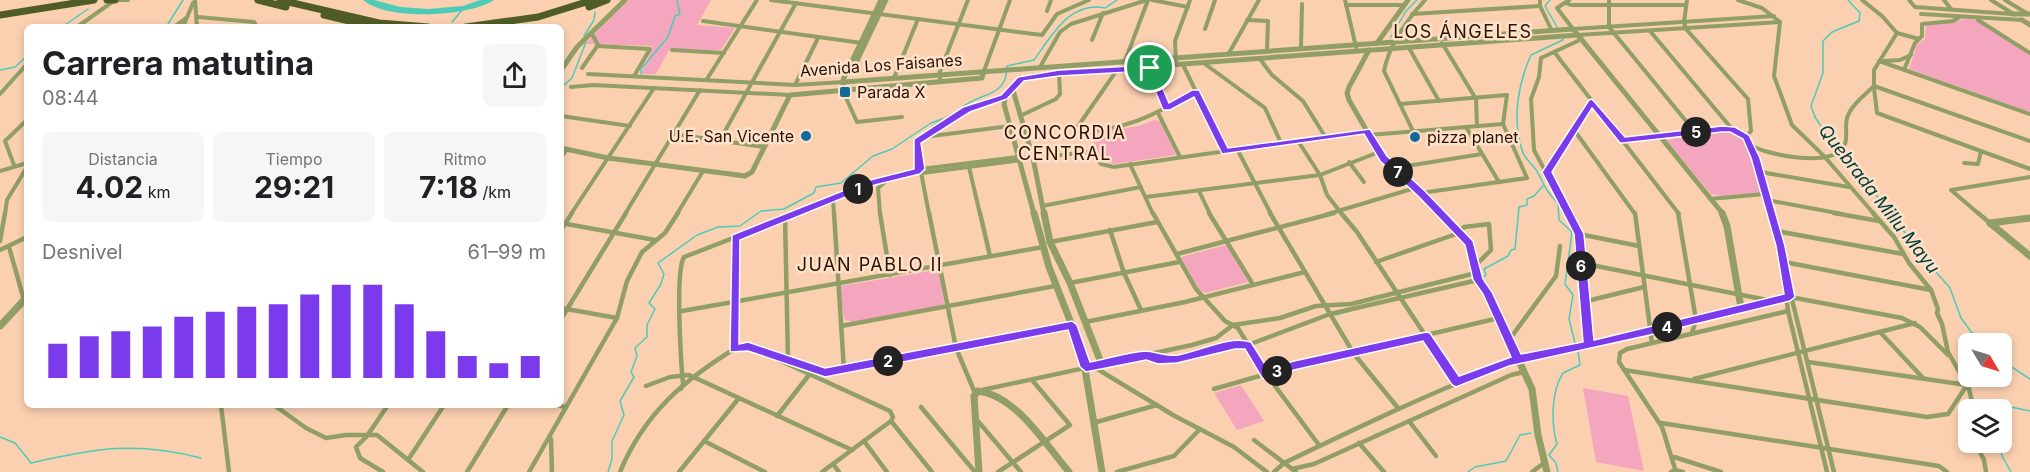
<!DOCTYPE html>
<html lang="es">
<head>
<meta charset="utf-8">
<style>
	:root { --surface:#fff; --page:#f6f6f6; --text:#202124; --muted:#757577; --accent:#7c3aed }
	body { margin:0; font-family:Inter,sans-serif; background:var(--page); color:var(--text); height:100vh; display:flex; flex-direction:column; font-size:22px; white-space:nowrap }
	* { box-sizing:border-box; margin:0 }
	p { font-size:20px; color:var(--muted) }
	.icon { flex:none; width:33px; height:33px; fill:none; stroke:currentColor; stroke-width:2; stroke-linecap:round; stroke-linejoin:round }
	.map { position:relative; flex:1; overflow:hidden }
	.details { position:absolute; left:24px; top:24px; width:540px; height:384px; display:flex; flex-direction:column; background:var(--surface); border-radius:9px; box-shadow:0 3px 9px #0003 }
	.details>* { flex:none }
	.needle { width:39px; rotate:128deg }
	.controls { position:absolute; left:1958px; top:333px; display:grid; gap:12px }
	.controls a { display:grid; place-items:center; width:54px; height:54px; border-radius:9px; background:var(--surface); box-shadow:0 3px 9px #0003; font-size:30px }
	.pin { position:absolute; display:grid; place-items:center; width:51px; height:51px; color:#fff; margin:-26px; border:3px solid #fff; border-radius:50%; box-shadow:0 2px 6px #0007 }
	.km { position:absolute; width:30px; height:30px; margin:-15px; border-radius:50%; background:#222; color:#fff; font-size:16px; line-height:30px; text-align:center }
	.round { display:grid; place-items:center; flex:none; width:63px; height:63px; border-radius:9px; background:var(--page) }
	.head { display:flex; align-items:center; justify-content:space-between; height:102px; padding:0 18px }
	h1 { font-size:33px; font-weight:700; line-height:45px }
	.figures { display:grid; grid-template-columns:repeat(3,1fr); gap:9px; height:102px; padding:6px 18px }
	.figures div { display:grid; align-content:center; border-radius:9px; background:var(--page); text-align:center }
	.figures b { font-size:30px; font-weight:700 }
	.figures small { font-size:16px; font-weight:400 }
	.figures p { font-size:16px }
	.chart { height:168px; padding:12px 18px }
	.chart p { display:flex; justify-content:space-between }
	.chart svg { width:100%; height:108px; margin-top:6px; stroke:var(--accent); stroke-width:6 }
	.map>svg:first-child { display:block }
	.green { fill:#f3a6be }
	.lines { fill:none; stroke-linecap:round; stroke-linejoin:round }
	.stream { stroke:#4ecbb6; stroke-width:1.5 }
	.river { fill:#4ecbb6; fill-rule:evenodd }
	.minor-far1 { stroke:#919e66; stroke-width:4 }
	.minor { stroke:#919e66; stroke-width:4.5 }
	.tertiary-far1 { stroke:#919e66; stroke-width:5 }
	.tertiary { stroke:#919e66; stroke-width:7 }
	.trunk { stroke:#505c25; stroke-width:7 }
	.route { fill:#7c3aed; stroke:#fff; stroke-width:1.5; fill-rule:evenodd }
	.poi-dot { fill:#116a9a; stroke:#fee1cb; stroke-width:2 }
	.labels { text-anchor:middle; stroke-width:5; stroke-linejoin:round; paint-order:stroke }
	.street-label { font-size:16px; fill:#2b1200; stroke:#fee1cb }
	.poi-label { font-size:16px; fill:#2b1200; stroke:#fee1cb; text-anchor:start }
	.neighbourhood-label { font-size:18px; letter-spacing:1.5px; fill:#2b1200; stroke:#fee1cb }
	.water-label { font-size:18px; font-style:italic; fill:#003c33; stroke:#fee1cb }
</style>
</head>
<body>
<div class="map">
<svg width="2030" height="472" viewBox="0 0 2030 472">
	<rect width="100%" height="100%" fill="#fbd0b0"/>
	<!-- green -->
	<g class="green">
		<path d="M628,0H711L697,25L735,28L721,50H669L656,74H641L653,46L585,44Z"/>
		<path d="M1964,19H1974L2030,55V112L1909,69L1917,45L1925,39L1926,25L1955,22Z"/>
		<path d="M1154,120L1160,121L1176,155L1114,164L1101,160L1091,134L1139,126Z"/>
		<path d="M1723,131C1754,131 1756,169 1762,193L1723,196L1711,194L1666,140Z"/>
		<path d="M1226,245L1248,282L1205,293L1198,288L1181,257Z"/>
		<path d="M936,270L939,272L944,303L943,305L852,322L844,319L840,289L841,286Z"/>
		<path d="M1241,385L1264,421L1237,430L1214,393Z"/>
		<path d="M1583,388L1628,396L1644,471L1596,462Z"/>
	</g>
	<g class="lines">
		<!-- stream -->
		<g class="stream">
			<path d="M1550,0L1545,6L1557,27"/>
			<path d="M1848,0L1860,13L1859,21L1832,32L1823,41V73L1811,106L1815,117L1834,146L1894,216L1896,223L1931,260L1935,271L1950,288L1961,318L1980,344"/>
			<path d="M452,22L463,9"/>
			<path d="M62,27L88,9"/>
			<path d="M171,27L168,24L183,0"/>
			<path d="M584,36L594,20L595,12"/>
			<path d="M1391,37L1406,11L1417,0"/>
			<path d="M1561,37L1563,40L1531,55C1518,84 1512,119 1522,150C1524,159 1534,165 1538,173C1544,185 1547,193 1558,203L1559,220L1572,232L1565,284L1573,295L1569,319L1575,343"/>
			<path d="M0,70L15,67L27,56"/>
			<path d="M641,74V69L668,37L675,16L680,14L677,0"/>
			<path d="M561,88L572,78L586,42"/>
			<path d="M959,110C978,91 1007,100 1007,66L1034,60C1051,37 1070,0 1105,8L1117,0"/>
			<path d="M1482,278L1486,275L1484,269L1508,256L1511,250L1515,249L1519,207L1527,205V199L1534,196L1543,186"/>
			<path d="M1336,315L1350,311"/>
			<path d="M2001,360L2030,379"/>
			<path d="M2001,434L2004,413L2011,407L2030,411"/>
			<path d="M0,437L15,443L31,463C96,448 136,441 201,458"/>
			<path d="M1999,442L2002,456L2011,472"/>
			<path d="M608,472L612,459V441L624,415L620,401L634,377L631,372L637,356L635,348L647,337V325L655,309L649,303L661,284L664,274L658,263L697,235L718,227L740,226L761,211L784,209L814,193L816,187L841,183L873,156L892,149L931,123L942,119"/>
			<path d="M1468,472L1475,467L1506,461L1520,435L1531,433"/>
			<path d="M1558,472L1556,463L1549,455L1557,444C1551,423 1551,392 1563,373L1580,365L1578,351"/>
		</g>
		<!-- river -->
		<path class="river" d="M363,0H374L400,7L428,9L463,6L480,0H494C468,17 388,21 363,0Z"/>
		<!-- minor-far1 -->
		<g class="minor-far1">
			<path d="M115,0H128"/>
			<path d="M195,0L197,27"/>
			<path d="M771,0L1042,35L1057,14L1089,0"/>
			<path d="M1152,0L1188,7"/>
			<path d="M1345,0L1356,47"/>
			<path d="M1540,0V6L1551,29"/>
			<path d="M1569,0L1557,8L1573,29L1774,16"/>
			<path d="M1609,0V27L1695,132"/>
			<path d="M1687,0L1684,22L1686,29L1748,99L1751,131L1746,137"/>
			<path d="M1738,0L1762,8L1780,22L1774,76L1792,125L1824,156L1874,214"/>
			<path d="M1862,0L1882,16L1897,33L1874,70V88L1877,113L2030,169"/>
			<path d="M1909,0L1915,7L2012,14"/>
			<path d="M1944,0L1951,9"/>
			<path d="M1991,0L2012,13"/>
			<path d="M2005,0L2028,14"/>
			<path d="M1566,3L1571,5H1685"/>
			<path d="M1346,5H1402"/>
			<path d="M1047,11L1051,0"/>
			<path d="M1412,14L1540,6"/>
			<path d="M1921,14L2022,20"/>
			<path d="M198,17L254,22L257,27"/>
			<path d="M1247,20L1268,21L1267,51"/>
			<path d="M1978,20L2030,53"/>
			<path d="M703,21L862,43"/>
			<path d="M77,27L115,0"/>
			<path d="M174,27L186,18"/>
			<path d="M183,27L193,3"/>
			<path d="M1205,29L1215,0"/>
			<path d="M1650,31L1732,129"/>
			<path d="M1897,33L1919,39"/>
			<path d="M1578,35L1780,22"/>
			<path d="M1092,40L1103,13"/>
			<path d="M1442,43L1476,99L1477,126"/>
			<path d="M597,46L650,49L634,76"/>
			<path d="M1301,48L1302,4"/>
			<path d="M1409,48L1439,101"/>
			<path d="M672,50L724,53"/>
			<path d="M1229,53L1259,0"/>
			<path d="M1555,53L1679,214"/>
			<path d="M1260,59L1272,75L1303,101L1326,138"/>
			<path d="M1125,61L1148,0"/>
			<path d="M1176,61L1175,41L1190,0"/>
			<path d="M1879,61L2030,114"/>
			<path d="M1884,61L1900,60L1911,55"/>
			<path d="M1205,64L1265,108L1281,143"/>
			<path d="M1183,65L1225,151"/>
			<path d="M1040,67L1060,32L1071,24L1147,0"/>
			<path d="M582,68L598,45L592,34"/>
			<path d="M1150,68L1167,108"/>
			<path d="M1904,70L1915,43L1922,36V24L1953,21L1960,17"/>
			<path d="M984,71L1010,0"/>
			<path d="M588,74L795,85L844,82"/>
			<path d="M894,78L918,19"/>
			<path d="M707,79L757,0"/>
			<path d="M941,82L939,74L968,0"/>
			<path d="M795,85L818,38"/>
			<path d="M571,87L593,85L790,95"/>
			<path d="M842,89L857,122L902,117"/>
			<path d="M0,94L27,64"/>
			<path d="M1400,104L1507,95L1503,124L1527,178L1421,193"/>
			<path d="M1159,115L1180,157"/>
			<path d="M561,116L630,126"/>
			<path d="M1020,116L1056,99L1060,94L1059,73"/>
			<path d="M1466,127L1499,182"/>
			<path d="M1574,130L1635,214"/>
			<path d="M1413,131L1384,71C1389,45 1407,20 1425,0"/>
			<path d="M1074,132C1123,132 1154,115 1196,92"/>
			<path d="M1074,132L1117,70"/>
			<path d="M673,134L765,147"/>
			<path d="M1369,135L1503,124"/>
			<path d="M924,137L1010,126"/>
			<path d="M720,140L796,3"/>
			<path d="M1623,140L1732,129L1746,137L1756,158L1771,214"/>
			<path d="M1298,141L1320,175L1327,195L1342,214"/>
			<path d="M1750,145C1768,155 1824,166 1841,150C1850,141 1844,129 1847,118C1851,105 1865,95 1874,86L2030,141"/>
			<path d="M1237,149L1271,214"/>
			<path d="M561,158L567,149"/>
			<path d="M1033,158L1090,152L1101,164L1114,167L1367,131"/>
			<path d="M1349,162L1364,182"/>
			<path d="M1964,163L1978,164L1981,151"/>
			<path d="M1130,164L1153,214"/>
			<path d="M14,165L5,141L27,120"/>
			<path d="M969,167L980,214"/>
			<path d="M1394,168L1482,154"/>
			<path d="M0,171L27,163"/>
			<path d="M917,171L922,173L1021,160"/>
			<path d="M1547,172L1592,102"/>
			<path d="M1760,172L1849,187"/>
			<path d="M1199,191L1210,214"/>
			<path d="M1146,197L1320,175L1379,152"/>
			<path d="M1710,199L1765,194"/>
			<path d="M833,200L834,214"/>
			<path d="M1767,200L1842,214"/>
			<path d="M1042,206L1141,187"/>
			<path d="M5,214L7,200L27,167"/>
			<path d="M571,214L654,88"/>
			<path d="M625,214L700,90"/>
			<path d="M677,214L703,171"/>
			<path d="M794,214L873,183L921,169L1018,157L1033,158"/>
			<path d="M880,214L878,188L886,181"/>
			<path d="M929,214L916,146C933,119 974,104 1004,97"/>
			<path d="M1328,214L1415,188"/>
			<path d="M1568,214L1534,150L1531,99L1539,77L1541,58L1582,39"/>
			<path d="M1979,214L1951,190L2030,177"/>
		</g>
		<!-- minor -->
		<g class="minor">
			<path d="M834,213L844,370"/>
			<path d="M880,213L890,275"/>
			<path d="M929,213L956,348L975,393"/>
			<path d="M980,213L990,256"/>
			<path d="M1153,213L1196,289L1225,321L1238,328L1266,374L1319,445"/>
			<path d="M1209,213L1252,283"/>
			<path d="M1270,213L1354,354L1398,408"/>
			<path d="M1341,213L1357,232L1456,382"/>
			<path d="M1568,213L1579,234L1589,344"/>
			<path d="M1635,213L1652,343"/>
			<path d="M1678,213L1696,320L1692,333"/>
			<path d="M1771,213L1834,472"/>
			<path d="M1834,213L1879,221"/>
			<path d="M1873,213L1894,237L1909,263L1931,290L1938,309L1937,313L1942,324L1948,352L1969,389L1974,410"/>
			<path d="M1978,213L1990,223"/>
			<path d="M785,217L788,360"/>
			<path d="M561,223L655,240"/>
			<path d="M561,230L572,213"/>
			<path d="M1110,230L1124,273L1141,310"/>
			<path d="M1776,231L1903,254"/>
			<path d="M1579,234L1639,246"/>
			<path d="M0,241L5,213"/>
			<path d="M1050,242L1157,222"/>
			<path d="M9,247L24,300"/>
			<path d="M0,250L27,237"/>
			<path d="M1177,254L1334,213"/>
			<path d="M1376,262L1459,233L1464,227L1489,224L1491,250L1475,266"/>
			<path d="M1784,262L1931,290"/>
			<path d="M1581,263L1767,300"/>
			<path d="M1070,283L1179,262"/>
			<path d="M1790,297L1787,302L1788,311L1827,472"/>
			<path d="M1583,302L1644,287"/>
			<path d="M561,308L617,318"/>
			<path d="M1741,308L1790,297L1902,318L1920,327L1948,355"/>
			<path d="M682,311L1043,247"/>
			<path d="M561,319L626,213"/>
			<path d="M1085,322L1185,302L1305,272"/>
			<path d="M841,326L1055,286"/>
			<path d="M1880,332L1923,378"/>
			<path d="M1509,340L1556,276L1560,246"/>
			<path d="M733,349L736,238"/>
			<path d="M774,356L828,372L1072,325"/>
			<path d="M1149,356L1173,359L1248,345L1330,314L1478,280"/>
			<path d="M1808,362L1967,385"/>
			<path d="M1094,367L1173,415L1234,447L1267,472"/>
			<path d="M1624,370L1927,417L1948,414L1967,385"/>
			<path d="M1694,379L1915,323"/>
			<path d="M646,386L670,377L689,375L852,450"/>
			<path d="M681,389L683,384C681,362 675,272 684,257L798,213"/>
			<path d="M1214,389L1294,366L1499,318"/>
			<path d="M982,390L1192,345L1216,338L1233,325L1280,318L1316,306L1351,304L1476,273"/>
			<path d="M221,405L229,472"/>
			<path d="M274,405L306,428L326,438L346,435H377L423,472"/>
			<path d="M556,405L566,407"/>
			<path d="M921,407L975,472"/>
			<path d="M777,416L809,375"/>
			<path d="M977,420L1021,472"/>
			<path d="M1409,421L1436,456"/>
			<path d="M1093,423L1157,405"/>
			<path d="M1661,423L1939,466L1947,472"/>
			<path d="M551,439L552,472"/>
			<path d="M1254,440L1296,472"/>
			<path d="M704,441L765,472"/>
			<path d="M864,441L887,472"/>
			<path d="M1975,442L1984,460L1986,472"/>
			<path d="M1359,443L1384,472"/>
			<path d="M1674,457L1721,472"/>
			<path d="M408,460L444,405"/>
			<path d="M833,464L839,472"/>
			<path d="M1292,469L1314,464L1511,375L1524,372"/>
			<path d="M383,472L360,458L356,447L367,436L388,405"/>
			<path d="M467,472L508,405"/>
			<path d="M529,472L617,318L627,281L642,252L665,233L678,213"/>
			<path d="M620,472C645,412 685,379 739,346L757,350L890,411L893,417L891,421L932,472"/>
			<path d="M679,472L739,398"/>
			<path d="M822,472L891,421"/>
			<path d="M998,472L1070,425L1032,380"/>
			<path d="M1117,472L1174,456L1200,429"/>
			<path d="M1274,472L1284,463C1361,426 1438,389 1518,359"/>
			<path d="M1532,472L1544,463"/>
			<path d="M1671,472L1675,470L1683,472"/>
			<path d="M1676,472L1662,427L1619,362L1620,353L1627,349L1788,311"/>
		</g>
		<!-- tertiary-far1 -->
		<g class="tertiary-far1">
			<path d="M2012,14H2030"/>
			<path d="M2022,20L2030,25"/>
			<path d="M1377,43L1408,0"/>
			<path d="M1369,50L1349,87L1347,93L1349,100L1383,159L1441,214"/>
			<path d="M854,67L886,0"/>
			<path d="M561,70L577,47L625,0"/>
			<path d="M844,82L1573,29L1723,214"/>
			<path d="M843,86V80L881,0"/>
			<path d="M1012,87L1033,158L1044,214"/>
			<path d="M561,148L608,158L745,176L752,172L790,95L982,78L984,71"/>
			<path d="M1034,214L1004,104C1008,76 1036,75 1059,73L1578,35"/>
		</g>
		<!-- tertiary -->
		<g class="tertiary">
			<path d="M1034,213L1049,267L1082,351L1102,472"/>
			<path d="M1044,213L1050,242L1070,283L1102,365"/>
			<path d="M1440,213L1470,244L1478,280L1487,292L1532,389L1538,435L1547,472"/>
			<path d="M1990,223L2030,256"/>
			<path d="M1990,223L2030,218"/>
			<path d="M0,326L27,297"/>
			<path d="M1518,359L1650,331L1741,308L1727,226L1722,213"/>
			<path d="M979,472L974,396L978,391C1017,396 1045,444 1069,472"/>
		</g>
		<!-- trunk -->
		<g class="trunk">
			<path d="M107,0H115"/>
			<path d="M258,0L286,7"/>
			<path d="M280,0L379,23L428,27"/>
			<path d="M589,7L607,0"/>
			<path d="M0,15L94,0"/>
			<path d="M324,15L375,27"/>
			<path d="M466,27L538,17L593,0"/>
		</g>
	</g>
	<!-- route -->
	<path class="route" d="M1150,65L1154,68L1169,103L1192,90H1199L1228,148L1370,129L1387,156L1425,191L1473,241L1483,279L1492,292L1521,354L1583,342L1574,234L1542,172L1589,100L1592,99L1625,137L1722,126L1735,127L1749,135L1760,158L1785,246L1795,297L1790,301L1650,335L1509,366L1456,387L1452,385L1423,341L1294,370L1266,379L1262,378L1245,349H1235L1177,363L1158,364L1146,360L1086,372L1080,367L1068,330L825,377L748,351L730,352L732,235L870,180L914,169V139L963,107L1001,95L1018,77L1059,70ZM1147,71L1163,110H1170L1194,97L1222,154L1364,134L1380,161L1418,196L1465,245L1473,280L1483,294L1511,357L1459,376L1430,333L1426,332L1294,361L1268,369L1251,342C1228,335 1201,351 1178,355C1164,357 1156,351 1145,351C1127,352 1107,359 1090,362L1077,325L1072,321L825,368L748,342L739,344L740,240L875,185L920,174L925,169L921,143L970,112L1007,99L1024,81L1059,76ZM1592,108L1620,143H1623L1722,132H1730L1743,139L1751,158L1776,246L1784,294L1594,340L1584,234L1552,172Z"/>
	<!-- markers -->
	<g class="poi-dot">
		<rect x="839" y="86" width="12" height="12" rx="3"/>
		<circle cx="806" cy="136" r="6"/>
		<circle cx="1415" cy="137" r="6"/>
	</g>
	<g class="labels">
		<!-- street labels -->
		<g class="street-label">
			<text transform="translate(881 65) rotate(-4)" y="6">Avenida Los Faisanes</text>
		</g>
		<!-- poi labels -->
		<g class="poi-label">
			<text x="857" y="98">Parada X</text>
			<text x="794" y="142" text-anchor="end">U.E. San Vicente</text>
			<text x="1427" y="143">pizza planet</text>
		</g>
		<!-- neighbourhood labels -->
		<g class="neighbourhood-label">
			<text x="1463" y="38">LOS ÁNGELES</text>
			<text x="1065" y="139">CONCORDIA<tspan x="1065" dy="21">CENTRAL</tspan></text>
			<text x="870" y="271">JUAN PABLO II</text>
		</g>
		<!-- water labels -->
		<g class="water-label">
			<text transform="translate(1879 199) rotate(52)" y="6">Quebrada Millu Mayu</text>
		</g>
	</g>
</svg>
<div class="controls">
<a><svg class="needle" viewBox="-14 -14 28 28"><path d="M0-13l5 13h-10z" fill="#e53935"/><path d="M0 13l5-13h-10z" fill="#757577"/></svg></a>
<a><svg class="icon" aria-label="layers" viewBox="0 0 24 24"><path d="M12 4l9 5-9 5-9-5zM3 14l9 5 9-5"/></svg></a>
</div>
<div class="pin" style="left:1150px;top:68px;background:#1e9e55"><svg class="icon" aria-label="arrive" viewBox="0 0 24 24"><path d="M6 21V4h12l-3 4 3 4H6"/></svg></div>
<b class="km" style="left:858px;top:189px">1</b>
<b class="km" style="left:888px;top:361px">2</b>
<b class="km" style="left:1277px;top:371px">3</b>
<b class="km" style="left:1667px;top:327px">4</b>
<b class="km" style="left:1696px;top:132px">5</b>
<b class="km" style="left:1581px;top:266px">6</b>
<b class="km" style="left:1398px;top:172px">7</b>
<section class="details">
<div class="head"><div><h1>Carrera matutina</h1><p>08:44</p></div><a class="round"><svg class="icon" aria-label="share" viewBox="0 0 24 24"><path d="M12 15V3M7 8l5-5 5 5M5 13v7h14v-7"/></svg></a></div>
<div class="figures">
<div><p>Distancia</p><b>4.02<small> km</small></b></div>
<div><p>Tiempo</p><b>29:21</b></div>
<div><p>Ritmo</p><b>7:18<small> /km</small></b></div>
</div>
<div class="chart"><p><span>Desnivel</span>61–99 m</p>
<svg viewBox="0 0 160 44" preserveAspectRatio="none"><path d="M5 44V30M15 44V27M25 44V25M35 44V23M45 44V19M55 44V17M65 44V15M75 44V14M85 44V10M95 44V6M105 44V6M115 44V14M125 44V25M135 44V35M145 44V38M155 44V35"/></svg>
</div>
</section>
</div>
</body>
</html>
